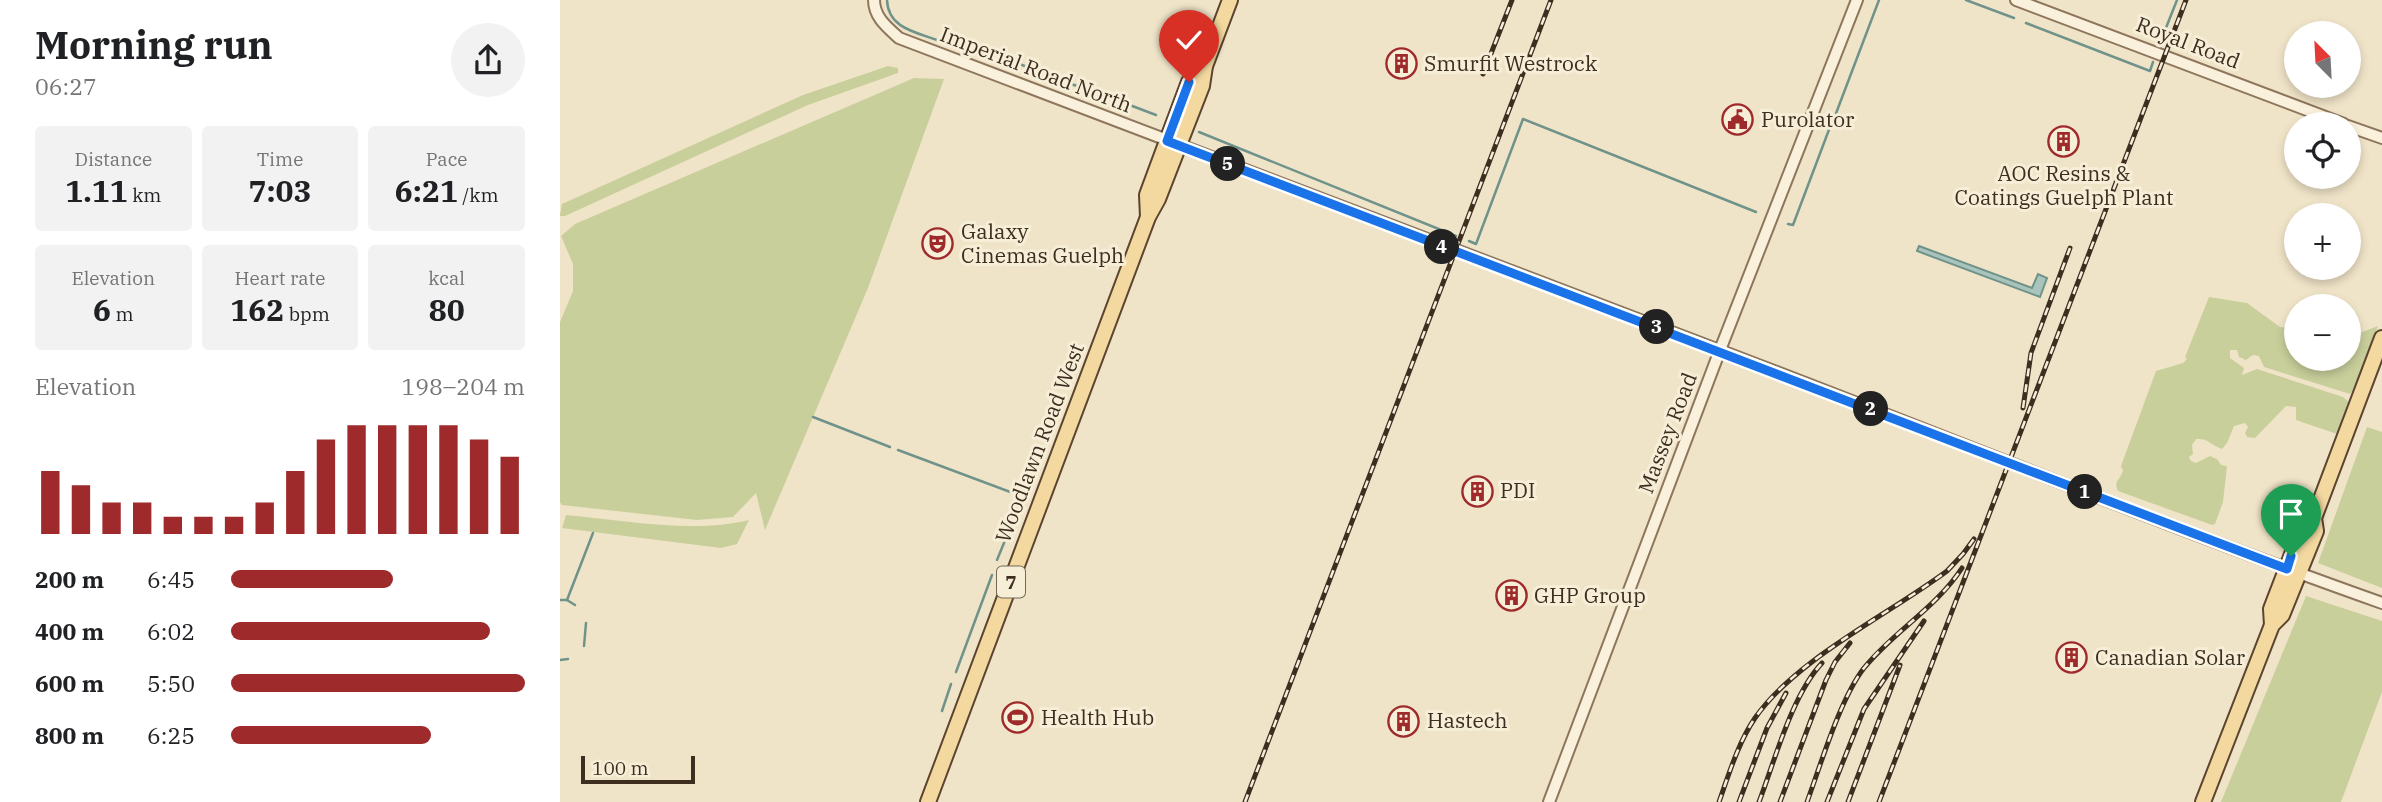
<!DOCTYPE html>
<html lang="en">
<head>
<meta charset="utf-8">
<style>
	:root { --surface:#fff; --page:#f2f2f2; --text:#202124; --muted:#757577; --accent:#9e2a2b }
	body { margin:0; font-family:"IBM Plex Serif",serif; background:var(--page); color:var(--text); height:100vh; display:flex; flex-direction:column; font-size:26px; white-space:nowrap }
	* { box-sizing:border-box; margin:0 }
	p { font-size:23px; color:var(--muted) }
	.icon { flex:none; width:38px; height:38px; fill:none; stroke:currentColor; stroke-width:2; stroke-linecap:round; stroke-linejoin:round }
	.map { position:relative; flex:1; overflow:hidden }
	.sheet { display:flex; flex-direction:column; background:var(--surface); width:560px }
	.sheet>* { flex:none }
	.needle { width:46px; rotate:336deg }
	.controls { position:absolute; left:1724px; top:21px; display:grid; gap:14px }
	.controls a { display:grid; place-items:center; width:77px; height:77px; border-radius:50%; background:var(--surface); box-shadow:0 4px 10px #0003; font-size:35px }
	.scale { position:absolute; left:21px; bottom:18px; width:114px; box-sizing:border-box; padding-left:7px; border:4px solid #3d2e20; border-top:0; font-size:19px; line-height:24px; white-space:nowrap; color:#3d2e20; -webkit-text-stroke:5px #f7eed8; paint-order:stroke }
	.pin { position:absolute; display:grid; place-items:center; width:60px; height:60px; color:#fff; margin:-72px -30px; border-radius:50% 50% 50% 0; rotate:-45deg; box-shadow:0 0 7px #0007 }
	.pin .icon { rotate:45deg }
	.km { position:absolute; width:35px; height:35px; margin:-18px; border-radius:50%; background:#222; color:#fff; font-size:19px; line-height:35px; text-align:center }
	.round { display:grid; place-items:center; flex:none; width:74px; height:74px; border-radius:37px; background:var(--page) }
	.overview { display:flex; align-items:center; justify-content:space-between; height:119px; padding:0 35px }
	h1 { font-size:38px; font-weight:700; line-height:52px }
	.metrics { display:grid; grid-template-columns:repeat(3,1fr); gap:10px; height:119px; padding:7px 35px }
	.metrics div { display:grid; align-content:center; border-radius:7px; background:var(--page); text-align:center }
	.metrics b { font-size:30px; font-weight:700 }
	.metrics small { font-size:19px; font-weight:400 }
	.metrics p { font-size:19px }
	.chart { height:196px; padding:14px 35px }
	.chart p { display:flex; justify-content:space-between }
	.chart svg { width:100%; height:126px; margin-top:7px; stroke:var(--accent); stroke-width:6 }
	ul { padding:0 35px; list-style:none; font-size:23px }
	li { display:grid; grid-template-columns:112px 84px 1fr; align-items:center; height:52px }
	li i { height:18px; border-radius:9px; background:var(--accent) }
	main { display:flex; flex:1; min-height:0 }
	.map>svg:first-child { display:block }
	.green { fill:#c9cf9b }
	.water { fill:#a9c4bc; stroke:#6f938a; stroke-width:2 }
	.lines { fill:none; stroke-linecap:round; stroke-linejoin:round }
	.stream { stroke:#6f938a; stroke-width:2.5 }
	.minor-casing { stroke:#8d765c; stroke-width:14 }
	.major-casing { stroke:#5b4430; stroke-width:18 }
	.minor { stroke:#faf1dc; stroke-width:10 }
	.major { stroke:#f3d9a0; stroke-width:14 }
	.rail-casing { stroke:#3d2e20; stroke-width:5 }
	.rail { stroke:#f7eed8; stroke-width:2.5; stroke-dasharray:8; stroke-linecap:butt }
	.route-casing { stroke:#fff; stroke-width:14 }
	.route { stroke:#1a73e8; stroke-width:9 }
	.labels { text-anchor:middle; stroke-width:6; stroke-linejoin:round; paint-order:stroke }
	.shield { fill:#f7eed8; stroke:#756857; stroke-width:2 }
	.shield-label { font-size:19px; font-weight:bold; fill:#3d2e20 }
	.street-label { font-size:21px; fill:#3d2e20; stroke:#f7eed8 }
	.poi-label { font-size:21px; fill:#3d2e20; stroke:#f7eed8; text-anchor:start }
</style>
</head>
<body>
<main>
<section class="sheet">
<div class="overview"><div><h1>Morning run</h1><p>06:27</p></div><a class="round"><svg class="icon" aria-label="share" viewBox="0 0 24 24"><path d="M12 15V3M7 8l5-5 5 5M5 13v7h14v-7"/></svg></a></div>
<div class="metrics">
<div><p>Distance</p><b>1.11<small> km</small></b></div>
<div><p>Time</p><b>7:03</b></div>
<div><p>Pace</p><b>6:21<small> /km</small></b></div>
</div>
<div class="metrics">
<div><p>Elevation</p><b>6<small> m</small></b></div>
<div><p>Heart rate</p><b>162<small> bpm</small></b></div>
<div><p>kcal</p><b>80</b></div>
</div>
<div class="chart"><p><span>Elevation</span>198–204 m</p>
<svg viewBox="0 0 160 44" preserveAspectRatio="none"><path d="M5 44V22M15 44V27M25 44V33M35 44V33M45 44V38M55 44V38M65 44V38M75 44V33M85 44V22M95 44V11M105 44V6M115 44V6M125 44V6M135 44V6M145 44V11M155 44V17"/></svg>
</div>
<ul>
<li><b>200 m</b>6:45<i style="width:55%"></i></li>
<li><b>400 m</b>6:02<i style="width:88%"></i></li>
<li><b>600 m</b>5:50<i style="width:100%"></i></li>
<li><b>800 m</b>6:25<i style="width:68%"></i></li>
</ul>
</section>
<div class="map">
<svg width="1822" height="802" viewBox="0 0 1822 802">
	<rect width="100%" height="100%" fill="#f0e4c8"/>
	<!-- green -->
	<g class="green">
		<path d="M328,66L338,68V73L248,105L5,216H0L2,204L243,95Z"/>
		<path d="M354,78L384,79L308,288L205,530L196,493L173,517L137,520L2,505L0,502V322L13,291V264L1,236L15,224Z"/>
		<path d="M1649,297L1687,303L1720,327L1736,329V359H1788L1789,337L1818,326L1796,385L1790,394L1704,367L1699,356L1693,355L1686,360L1679,357L1677,350H1670V358L1684,368L1682,375L1697,369L1783,397L1789,402L1777,434L1736,420V407L1726,406L1695,438L1687,437L1685,433L1688,427L1685,423L1674,426L1667,443L1662,449C1651,445 1648,438 1636,439L1632,445L1633,454L1629,457L1631,461L1636,463L1650,456L1657,459L1661,465L1667,466L1663,502L1655,524L1652,525L1558,491C1553,481 1560,480 1563,471L1561,466L1596,371L1623,363L1627,359L1625,357Z"/>
		<path d="M1807,427L1822,432V588L1758,563Z"/>
		<path d="M6,515C63,520 133,534 189,520L177,544L161,548L2,528Z"/>
		<path d="M1746,596L1822,621V692L1781,802H1661Z"/>
	</g>
	<!-- water -->
	<path class="water" d="M1359,246L1472,288L1478,274L1487,278L1480,297L1357,251Z"/>
	<g class="lines">
		<!-- stream -->
		<g class="stream">
			<path d="M327,0C328,28 355,32 377,40"/>
			<path d="M1406,0L1454,18"/>
			<path d="M1466,23L1590,71L1593,62"/>
			<path d="M1600,43L1617,0"/>
			<path d="M398,45L418,48L522,88"/>
			<path d="M546,96L596,115"/>
			<path d="M1275,116L1319,0"/>
			<path d="M639,132L896,236"/>
			<path d="M1228,224L1233,225L1270,127"/>
			<path d="M909,241L916,244L963,119L1196,212"/>
			<path d="M253,417L330,447"/>
			<path d="M338,450L461,496L451,525"/>
			<path d="M437,560L446,538"/>
			<path d="M0,600H7L15,605"/>
			<path d="M7,600L33,533"/>
			<path d="M24,646L26,623"/>
			<path d="M0,660L8,659"/>
			<path d="M396,672L432,575"/>
			<path d="M382,711L391,684"/>
		</g>
		<defs>
			<g id="minor">
				<path d="M314,0C314,17 327,27 339,38C611,144 885,246 1159,350C1380,434 1599,524 1822,603"/>
				<path d="M1456,0L1784,124"/>
				<path d="M1788,126L1822,138"/>
				<path d="M989,802L1160,350L1297,0"/>
			</g>
			<g id="major">
				<path d="M588,217L587,195L607,141L629,82L645,66"/>
				<path d="M1712,625L1711,609L1731,557L1743,527L1754,518"/>
				<path d="M368,802L588,217L598,199L642,86L645,66L670,0"/>
				<path d="M1643,802L1712,625L1722,615L1756,531L1754,518L1822,338"/>
			</g>
		</defs>
		<!-- minor casing -->
		<use href="#minor" class="minor-casing"/>
		<!-- major casing -->
		<use href="#major" class="major-casing"/>
		<!-- minor -->
		<use href="#minor" class="minor"/>
		<!-- major -->
		<use href="#major" class="major"/>
		<defs>
			<g id="rail">
				<path d="M923,74L952,0"/>
				<path d="M1463,408L1471,353L1510,248"/>
				<path d="M685,802L991,0"/>
				<path d="M1159,802C1169,774 1178,743 1195,718C1236,659 1328,615 1387,571L1403,554L1414,539"/>
				<path d="M1179,802L1207,728L1226,693"/>
				<path d="M1199,802C1215,760 1232,695 1262,663"/>
				<path d="M1220,802L1266,680L1275,662L1290,643"/>
				<path d="M1247,802C1261,764 1280,699 1304,668C1334,631 1376,608 1402,568"/>
				<path d="M1267,802L1304,709L1364,621"/>
				<path d="M1288,802L1340,665"/>
				<path d="M1319,802L1626,0"/>
			</g>
		</defs>
		<!-- rail casing -->
		<use href="#rail" class="rail-casing"/>
		<!-- rail -->
		<use href="#rail" class="rail"/>
	</g>
	<g class="lines">
		<defs>
			<path id="route" d="M629,82L607,141C978,281 1348,425 1719,566L1727,569L1731,556"/>
		</defs>
		<!-- route casing -->
		<use href="#route" class="route-casing"/>
		<!-- route -->
		<use href="#route" class="route"/>
	</g>
	<!-- icons -->
	<defs>
		<symbol id="building-ring" viewBox="-11 -11 22 22"><circle r="9.5" fill="#f7eed8" stroke="#9e2a2b" stroke-width="1.5"/><path d="M-4-6H4V6H1V3H-1V6H-4ZM-2.5-4.3h1.7v1.8h-1.7ZM.8-4.3h1.7v1.8H.8ZM-2.5-1h1.7V.8h-1.7ZM.8-1h1.7V.8H.8Z" fill="#9e2a2b"/></symbol>
		<symbol id="civic-ring" viewBox="-11 -11 22 22"><circle r="9.5" fill="#f7eed8" stroke="#9e2a2b" stroke-width="1.5"/><path d="M-.6-6.5H3V-4.5H.6V-3L4-1V1h2V6H-6V1h2V-1L-.6-3ZM-1.2 2.5V6h2.4V2.5Z" fill="#9e2a2b"/></symbol>
		<symbol id="theatre-ring" viewBox="-11 -11 22 22"><circle r="9.5" fill="#f7eed8" stroke="#9e2a2b" stroke-width="1.5"/><path d="M-5-5.5Q0-4 5-5.5V0Q5 5 0 6Q-5 5-5 0ZM-3.3-2.5H-1v1.5H-3.3ZM1-2.5H3.3v1.5H1ZM-2.8 1Q0 5.5 2.8 1Z" fill="#9e2a2b"/></symbol>
		<symbol id="stadium-ring" viewBox="-11 -11 22 22"><circle r="9.5" fill="#f7eed8" stroke="#9e2a2b" stroke-width="1.5"/><path d="M0-5a6.5 5 0 1 0 0 10a6.5 5 0 1 0 0-10ZM-3.5-1.8h7v3.6h-7Z" fill="#9e2a2b"/></symbol>
	</defs>
	<g fill-rule="evenodd">
		<use href="#building-ring" x="824" y="46" width="35" height="35"/>
		<use href="#civic-ring" x="1160" y="102" width="35" height="35"/>
		<use href="#building-ring" x="1486" y="124" width="35" height="35"/>
		<use href="#theatre-ring" x="360" y="226" width="35" height="35"/>
		<use href="#building-ring" x="900" y="474" width="35" height="35"/>
		<use href="#building-ring" x="934" y="578" width="35" height="35"/>
		<use href="#building-ring" x="1494" y="640" width="35" height="35"/>
		<use href="#stadium-ring" x="440" y="700" width="35" height="35"/>
		<use href="#building-ring" x="826" y="704" width="35" height="35"/>
	</g>
	<g class="labels">
		<!-- shield labels -->
		<rect class="shield" x="437" y="566.5" width="28" height="31" rx="5"/>
		<g class="shield-label">
			<text x="451" y="589">7</text>
		</g>
		<!-- street labels -->
		<g class="street-label">
			<text transform="translate(1628 43) rotate(21)" y="7">Royal Road</text>
			<text transform="translate(476 70) rotate(21)" y="7">Imperial Road North</text>
			<text transform="translate(1108 433) rotate(-69)" y="7">Massey Road</text>
			<text transform="translate(480 443) rotate(-69)" y="7">Woodlawn Road West</text>
		</g>
		<!-- poi labels -->
		<g class="poi-label">
			<text x="864" y="71">Smurfit Westrock</text>
			<text x="1201" y="127">Purolator</text>
			<text x="1504" y="181" text-anchor="middle">AOC Resins &amp;<tspan x="1504" dy="24">Coatings Guelph Plant</tspan></text>
			<text x="401" y="239">Galaxy<tspan x="401" dy="24">Cinemas Guelph</tspan></text>
			<text x="940" y="498">PDI</text>
			<text x="974" y="603">GHP Group</text>
			<text x="1535" y="665">Canadian Solar</text>
			<text x="481" y="725">Health Hub</text>
			<text x="867" y="728">Hastech</text>
		</g>
	</g>
</svg>
<div class="controls">
<a><svg class="needle" viewBox="-14 -14 28 28"><path d="M0-13l5 13h-10z" fill="#e53935"/><path d="M0 13l5-13h-10z" fill="#757577"/></svg></a>
<a><svg class="icon" aria-label="locate" viewBox="0 0 24 24"><circle cx="12" cy="12" r="6"/><path d="M12 2v4M12 18v4M2 12h4M18 12h4"/></svg></a>
<a>+</a>
<a>−</a>
</div>
<div class="scale">100 m</div>
<div class="pin" style="left:1731px;top:556px;background:#1e9e55"><svg class="icon" aria-label="arrive" viewBox="0 0 24 24"><path d="M6 21V4h12l-3 4 3 4H6"/></svg></div>
<div class="pin" style="left:629px;top:82px;background:#d93025"><svg class="icon" aria-label="check" viewBox="0 0 24 24"><path d="M5 12l5 5 9-10"/></svg></div>
<b class="km" style="left:1525px;top:492px">1</b>
<b class="km" style="left:1311px;top:409px">2</b>
<b class="km" style="left:1097px;top:327px">3</b>
<b class="km" style="left:882px;top:247px">4</b>
<b class="km" style="left:668px;top:164px">5</b>
</div>
</main>
</body>
</html>
